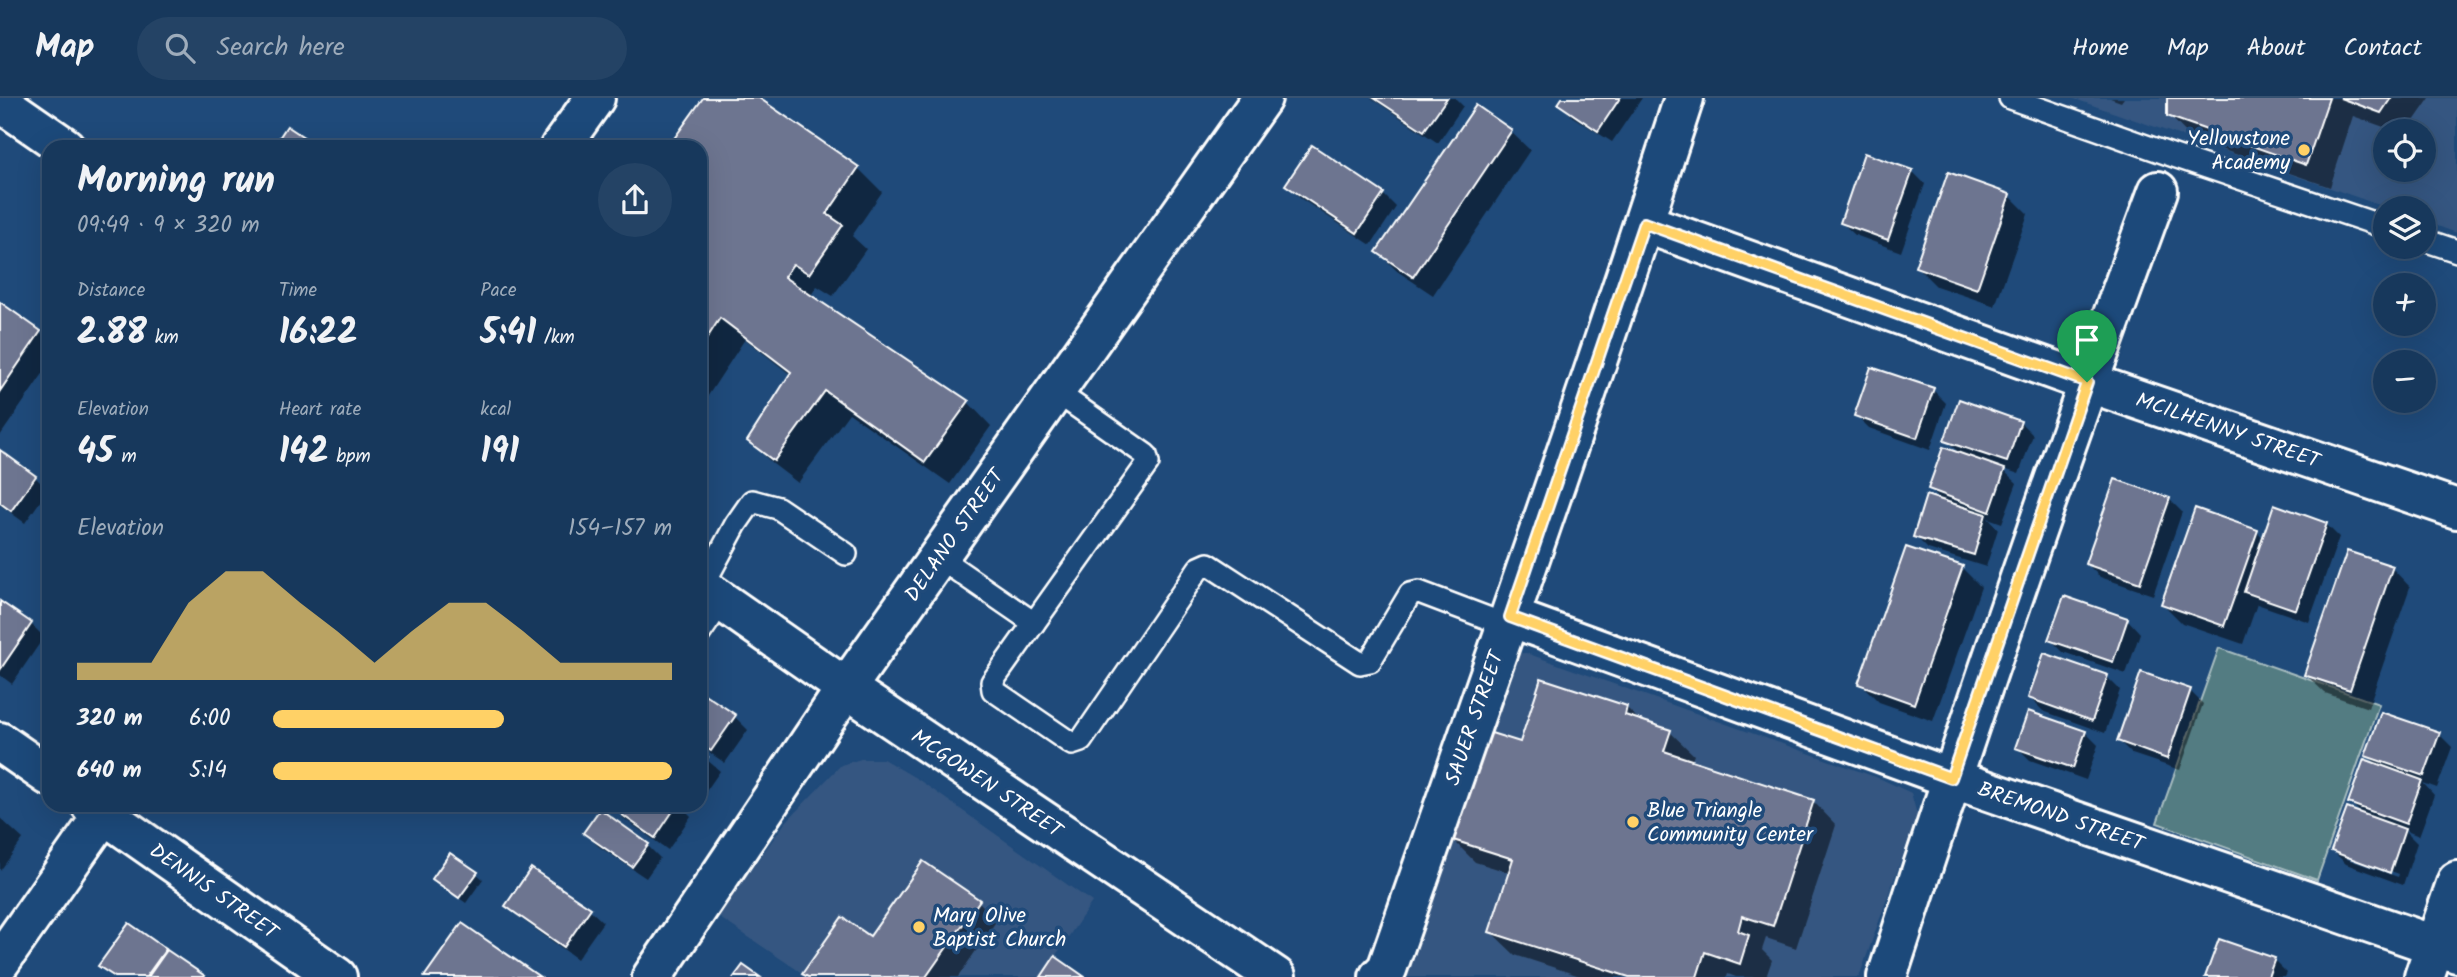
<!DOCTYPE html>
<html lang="en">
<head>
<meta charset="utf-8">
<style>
	:root { --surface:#17385c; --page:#244365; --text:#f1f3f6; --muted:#9eacbb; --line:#365272; --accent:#ffd166 }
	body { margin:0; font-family:Kalam,sans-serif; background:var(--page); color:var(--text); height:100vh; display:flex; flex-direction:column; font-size:26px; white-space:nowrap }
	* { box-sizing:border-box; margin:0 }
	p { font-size:23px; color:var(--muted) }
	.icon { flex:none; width:38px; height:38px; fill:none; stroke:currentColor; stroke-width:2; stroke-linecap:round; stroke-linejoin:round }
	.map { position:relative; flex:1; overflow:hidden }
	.details { position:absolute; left:42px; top:42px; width:665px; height:672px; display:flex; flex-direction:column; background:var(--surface); border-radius:21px; box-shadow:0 7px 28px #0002,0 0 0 2px var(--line) }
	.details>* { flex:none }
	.fabs { position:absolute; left:2373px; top:21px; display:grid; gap:14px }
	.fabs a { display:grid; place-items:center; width:63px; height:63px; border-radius:50%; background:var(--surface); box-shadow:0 7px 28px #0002,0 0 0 2px var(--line); font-size:35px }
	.pin { position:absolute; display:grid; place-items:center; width:60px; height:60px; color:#fff; margin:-72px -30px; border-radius:50% 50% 50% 0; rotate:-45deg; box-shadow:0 0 7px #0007 }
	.pin .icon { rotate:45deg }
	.round { display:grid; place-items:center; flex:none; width:74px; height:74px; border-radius:37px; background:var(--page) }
	.overview { display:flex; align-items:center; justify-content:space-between; height:119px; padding:0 35px }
	h1 { font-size:38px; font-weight:600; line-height:52px }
	.figures { display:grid; grid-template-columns:repeat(3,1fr); gap:10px; height:119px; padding:7px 35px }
	.figures div { display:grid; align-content:center }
	.figures b { font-size:35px; font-weight:600 }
	.figures small { font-size:19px; font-weight:400 }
	.figures p { font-size:19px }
	.chart { height:196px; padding:14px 35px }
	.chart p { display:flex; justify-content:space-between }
	.chart svg { width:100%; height:126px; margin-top:7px; fill:var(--accent); opacity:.7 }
	ul { padding:0 35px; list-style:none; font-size:23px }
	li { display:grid; grid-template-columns:112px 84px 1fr; align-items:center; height:52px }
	li i { height:18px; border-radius:9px; background:var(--accent) }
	header { display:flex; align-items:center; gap:42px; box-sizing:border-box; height:98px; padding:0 35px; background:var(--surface); border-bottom:2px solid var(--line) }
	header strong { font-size:33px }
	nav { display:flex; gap:38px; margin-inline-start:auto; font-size:24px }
	.search { width:490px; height:63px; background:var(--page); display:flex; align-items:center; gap:18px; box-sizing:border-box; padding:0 24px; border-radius:38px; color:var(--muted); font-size:26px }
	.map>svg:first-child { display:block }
	.built { fill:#365781; fill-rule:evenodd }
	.green { fill:#527b82; stroke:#a8bdc0; stroke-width:2 }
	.shadow { fill:#0007; fill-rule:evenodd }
	.building { fill:#6d7490; stroke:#fff; stroke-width:2 }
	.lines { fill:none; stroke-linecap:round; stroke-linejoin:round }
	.lane-casing { stroke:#fff; stroke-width:26 }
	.street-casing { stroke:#fff; stroke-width:44 }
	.secondary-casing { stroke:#fff; stroke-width:44 }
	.lane { stroke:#1f4a7a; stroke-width:21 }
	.street { stroke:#1f4a7a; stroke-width:38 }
	.secondary { stroke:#1f4a7a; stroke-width:38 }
	.route-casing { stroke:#fff; stroke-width:14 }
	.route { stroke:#ffd166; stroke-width:9 }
	.poi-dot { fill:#ffd166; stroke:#1f4a7a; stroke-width:2.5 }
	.labels { text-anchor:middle; stroke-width:7; stroke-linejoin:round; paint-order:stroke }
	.poi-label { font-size:21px; fill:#fff; stroke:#1f4a7a; text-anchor:start }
	.street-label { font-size:21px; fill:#fff; stroke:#1f4a7a }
</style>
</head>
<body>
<header>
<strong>Map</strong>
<div class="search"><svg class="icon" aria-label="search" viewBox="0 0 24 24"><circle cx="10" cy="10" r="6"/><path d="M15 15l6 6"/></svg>Search here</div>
<nav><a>Home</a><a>Map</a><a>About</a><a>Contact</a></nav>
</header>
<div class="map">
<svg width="2457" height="879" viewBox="0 0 2457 879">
	<rect width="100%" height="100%" fill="#1f4a7a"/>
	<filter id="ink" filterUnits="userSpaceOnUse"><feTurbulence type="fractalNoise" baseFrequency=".0143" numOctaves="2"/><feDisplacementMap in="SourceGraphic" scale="14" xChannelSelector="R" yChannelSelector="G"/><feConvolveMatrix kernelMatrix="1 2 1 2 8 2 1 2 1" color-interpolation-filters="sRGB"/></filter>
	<g filter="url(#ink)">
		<!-- built -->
		<g class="built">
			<path d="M2072,0H2457V135L2424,123V110H2388ZM2385,33H2424V72H2385Z"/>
			<path d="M1526,555L1881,681L1911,695L1917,717L1859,879H1397L1509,556Z"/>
			<path d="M861,661H883L919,682L1092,804L1041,879H808L717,818L785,725L841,667Z"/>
		</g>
		<!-- green -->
		<path class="green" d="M2219,550L2379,606L2317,782L2157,725Z"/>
		<!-- shadow -->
		<g class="shadow">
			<path d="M705,0H756L858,70L882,94L852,138L866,151L833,198L817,188L810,199L968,304L991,328L950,386L849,315L798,385L773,366L749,343L791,277L745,241L700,310V49H670Z"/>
			<path d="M1371,0H1455L1463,8L1438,45Z"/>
			<path d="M1564,0H1642L1612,44L1573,19L1560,6Z"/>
			<path d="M2110,0H2124L2121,4Z"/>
			<path d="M2169,0H2430L2407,33H2395L2353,18L2330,89L2192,41L2169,17Z"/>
			<path d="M1476,10L1511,34L1530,52L1433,197L1397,173L1378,154Z"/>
			<path d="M1912,73L1925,86L1901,154L1855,137L1842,125Z"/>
			<path d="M1287,87L1383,96L1396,109L1371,147L1300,100Z"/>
			<path d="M2009,97L2028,116L1995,208L1936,188L1917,169Z"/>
			<path d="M0,206L40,234L49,243V267L0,338Z"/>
			<path d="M1933,292L1946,305L1930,352L1869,330L1856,317Z"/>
			<path d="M2020,324L2033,337L2019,376L2001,370L2017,385L2002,425L1988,420L1998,431L1986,469L1928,451L1915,438L1944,404L1930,391L1961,357L1946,342Z"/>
			<path d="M0,355L35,379L48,392L25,425L0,407Z"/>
			<path d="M2169,401L2182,414L2153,497L2100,479L2087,466Z"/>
			<path d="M2326,426L2339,439L2309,524L2257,506L2243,546L2182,525L2163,506L2257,433L2264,441Z"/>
			<path d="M1962,470L1981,489L1933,623L1879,604L1860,585Z"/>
			<path d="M2392,470L2410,489L2368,610L2325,595L2306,577Z"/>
			<path d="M2065,500L2128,522L2140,535L2126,576L2063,554L2050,541Z"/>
			<path d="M0,505L31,526L44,539L12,586L0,577Z"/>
			<path d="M2107,579L2120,592L2105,635L2043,613L2030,600Z"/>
			<path d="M2190,593L2203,606L2180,672L2132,656L2119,643Z"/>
			<path d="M700,595L735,619L748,632L725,665L700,648Z"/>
			<path d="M1626,609L1642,625L1670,634L1694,657L1691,664L1813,703L1836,727L1796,850L1766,840L1762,852L1772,862L1766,879H1736L1728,876L1727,879H1583L1515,857L1491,834L1511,775L1475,764L1451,740L1521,646Z"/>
			<path d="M2085,634L2098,647L2086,682L2030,662L2017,649Z"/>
			<path d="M2439,636L2452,649L2437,690L2423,685L2434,697L2419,738L2404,732L2417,745L2403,787L2346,766L2333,753L2364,718L2350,704L2378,668L2368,657ZM2347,757L2399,776L2398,779L2347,761Z"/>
			<path d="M700,656L720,673L700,702Z"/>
			<path d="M610,707H680L691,718L668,752L623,720Z"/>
			<path d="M0,720L23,741L0,773Z"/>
			<path d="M585,735L647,747L660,760L646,780L598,748Z"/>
			<path d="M532,772L590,812L603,824L577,861L520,820L507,808Z"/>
			<path d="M476,775L483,781L466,805L441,787Z"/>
			<path d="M979,804L997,822L958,879H808L805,875L871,841Z"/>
			<path d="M129,827L203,879H112L101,867Z"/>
			<path d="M2274,862L2287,875L2285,879H2207Z"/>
		</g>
		<!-- building -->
		<g class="building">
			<path d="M703,0H759L859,69L827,116L843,127L809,176L793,166L784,179L969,303L925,364L825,293L774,363L747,343L791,274L720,220L700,251V49H668Z"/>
			<path d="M1374,0H1447L1424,33Z"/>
			<path d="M1562,0H1620L1598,33L1558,6Z"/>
			<path d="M2167,0H2329L2306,67L2167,18Z"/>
			<path d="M2340,0H2391L2381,15Z"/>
			<path d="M1476,7L1512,32L1413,179L1376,154Z"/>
			<path d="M287,28L319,49H273Z"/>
			<path d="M1312,47L1384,95L1357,135L1285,87Z"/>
			<path d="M1864,55L1913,72L1888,142L1840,125Z"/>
			<path d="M1948,74L2010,96L1977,191L1915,169Z"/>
			<path d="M0,204L41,233L0,293Z"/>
			<path d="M1871,269L1934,290L1917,340L1854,318Z"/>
			<path d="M1959,301L2021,323L2007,364L1944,343Z"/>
			<path d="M1943,349L2005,371L1990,414L1928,391Z"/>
			<path d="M0,352L36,378L11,413L0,405Z"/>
			<path d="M2115,381L2170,400L2140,485L2085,466Z"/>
			<path d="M1926,397L1986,416L1974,457L1913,439Z"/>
			<path d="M2274,406L2327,425L2296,512L2244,494Z"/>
			<path d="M2195,410L2258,432L2224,528L2161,506Z"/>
			<path d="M1906,449L1963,468L1914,606L1858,586Z"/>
			<path d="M2347,453L2393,468L2350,592L2304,577Z"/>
			<path d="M2064,498L2128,520L2113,564L2048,542Z"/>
			<path d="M0,503L32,525L0,572Z"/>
			<path d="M2044,555L2108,577L2092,623L2028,600Z"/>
			<path d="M2141,574L2191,591L2167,661L2117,643Z"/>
			<path d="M1541,580L1627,608L1625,617L1671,632L1664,653L1814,702L1773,828L1742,818L1738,833L1749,837L1740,866L1705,854L1697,879H1629L1489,834L1513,761L1450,741L1485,633L1520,644Z"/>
			<path d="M700,593L736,617L711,653L700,646Z"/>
			<path d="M2028,613L2086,633L2073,670L2015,650Z"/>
			<path d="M2381,614L2440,634L2424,678L2365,658Z"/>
			<path d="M700,653L708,659L700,671Z"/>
			<path d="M2364,661L2422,682L2406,726L2348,705Z"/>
			<path d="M608,707H677L655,740Z"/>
			<path d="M2347,710L2405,731L2390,775L2331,753Z"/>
			<path d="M600,711L649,746L632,769L583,735Z"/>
			<path d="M450,755L478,774L459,800L432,781Z"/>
			<path d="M923,763L980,802L926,879H808L802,876L842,819L870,838Z"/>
			<path d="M531,770L591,810L564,849L505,808Z"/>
			<path d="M129,825L166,851L146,879H115L98,868Z"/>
			<path d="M462,825L540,879H424Z"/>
			<path d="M2219,841L2275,860L2268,879H2205Z"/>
			<path d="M167,852L205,878L204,879H148Z"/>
			<path d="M1055,858L1085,879H1041Z"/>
			<path d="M743,867L760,879H734Z"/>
		</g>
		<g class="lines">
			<defs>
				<g id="lane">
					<path d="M2010,0L2174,58L2385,129"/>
					<path d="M2424,142L2457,153"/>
					<path d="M938,459L1034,525L1148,365L1146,357L1055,293"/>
					<path d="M702,489L736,426L752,403L778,410L846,456"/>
					<path d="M1034,525L992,584L993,592L1072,646L1081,643L1199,470L1208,466L1360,565L1370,563L1410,496L1419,494L1506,527"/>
					<path d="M700,535L722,503"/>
				</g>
				<g id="street">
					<path d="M560,49L595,0"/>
					<path d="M1644,125L2087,284L2457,411"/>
					<path d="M1510,519L1951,680L2457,855"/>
					<path d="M0,644L49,678"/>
					<path d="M91,707L337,879"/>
					<path d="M0,864L110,707"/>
					<path d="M652,879L846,590L1262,0"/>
					<path d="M1887,879C1972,615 2062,353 2158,93"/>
					<path d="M2424,879L2457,783"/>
				</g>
				<g id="secondary">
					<path d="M0,4L65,49"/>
					<path d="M700,488L846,590L1276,879"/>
					<path d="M1379,879L1387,871C1488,581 1590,292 1684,0"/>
				</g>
			</defs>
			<!-- lane casing -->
			<use href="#lane" class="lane-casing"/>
			<!-- street casing -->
			<use href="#street" class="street-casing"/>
			<!-- secondary casing -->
			<use href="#secondary" class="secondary-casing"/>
			<!-- lane -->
			<use href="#lane" class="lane"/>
			<!-- street -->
			<use href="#street" class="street"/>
			<!-- secondary -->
			<use href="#secondary" class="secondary"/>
		</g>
	</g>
	<g class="lines" filter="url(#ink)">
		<defs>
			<path id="route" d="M1644,125L2087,284L1951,680L1510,519Z"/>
		</defs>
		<!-- route casing -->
		<use href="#route" class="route-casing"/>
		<!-- route -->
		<use href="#route" class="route"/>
	</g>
	<!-- markers -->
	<g class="poi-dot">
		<circle cx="2304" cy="52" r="7"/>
		<circle cx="1633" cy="724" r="7"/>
		<circle cx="919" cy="829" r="7"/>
	</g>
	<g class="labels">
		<!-- poi labels -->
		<g class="poi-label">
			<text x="2290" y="47" text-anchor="end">Yellowstone<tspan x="2290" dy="24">Academy</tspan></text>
			<text x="1647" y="719">Blue Triangle<tspan x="1647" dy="24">Community Center</tspan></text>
			<text x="933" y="824">Mary Olive<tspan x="933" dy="24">Baptist Church</tspan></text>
		</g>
		<!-- street labels -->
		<g class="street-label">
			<text transform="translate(2228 332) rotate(19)" y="7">MCILHENNY STREET</text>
			<text transform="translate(954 437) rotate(-55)" y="7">DELANO STREET</text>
			<text transform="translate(1474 620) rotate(-71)" y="7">SAUER STREET</text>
			<text transform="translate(987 685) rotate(34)" y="7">MCGOWEN STREET</text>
			<text transform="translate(2061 718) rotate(19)" y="7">BREMOND STREET</text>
			<text transform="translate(214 793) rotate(35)" y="7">DENNIS STREET</text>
		</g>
	</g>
</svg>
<div class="fabs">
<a><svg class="icon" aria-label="locate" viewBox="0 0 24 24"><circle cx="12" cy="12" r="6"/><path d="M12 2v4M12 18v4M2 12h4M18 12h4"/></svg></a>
<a><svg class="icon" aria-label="layers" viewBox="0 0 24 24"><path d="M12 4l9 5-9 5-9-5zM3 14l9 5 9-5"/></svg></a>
<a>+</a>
<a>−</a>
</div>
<div class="pin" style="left:2087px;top:284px;background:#1e9e55"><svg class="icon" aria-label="arrive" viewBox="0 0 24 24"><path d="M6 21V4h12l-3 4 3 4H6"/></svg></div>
<section class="details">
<div class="overview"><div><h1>Morning run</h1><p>09:49 · 9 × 320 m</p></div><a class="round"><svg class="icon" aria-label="share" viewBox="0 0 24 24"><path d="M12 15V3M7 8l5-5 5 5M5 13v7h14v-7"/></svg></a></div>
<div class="figures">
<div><p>Distance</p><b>2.88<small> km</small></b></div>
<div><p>Time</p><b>16:22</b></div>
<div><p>Pace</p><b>5:41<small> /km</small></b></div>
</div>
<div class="figures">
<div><p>Elevation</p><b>45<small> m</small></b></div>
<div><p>Heart rate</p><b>142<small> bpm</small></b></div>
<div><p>kcal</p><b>191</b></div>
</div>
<div class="chart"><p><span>Elevation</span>154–157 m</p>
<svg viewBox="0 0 160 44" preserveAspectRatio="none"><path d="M0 44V38L10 38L20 38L30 17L40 6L50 6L60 17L70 27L80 38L90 27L100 17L110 17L120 27L130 38L140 38L150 38L160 38V44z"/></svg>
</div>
<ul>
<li><b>320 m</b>6:00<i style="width:58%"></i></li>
<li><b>640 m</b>5:14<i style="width:100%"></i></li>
</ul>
</section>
</div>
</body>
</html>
